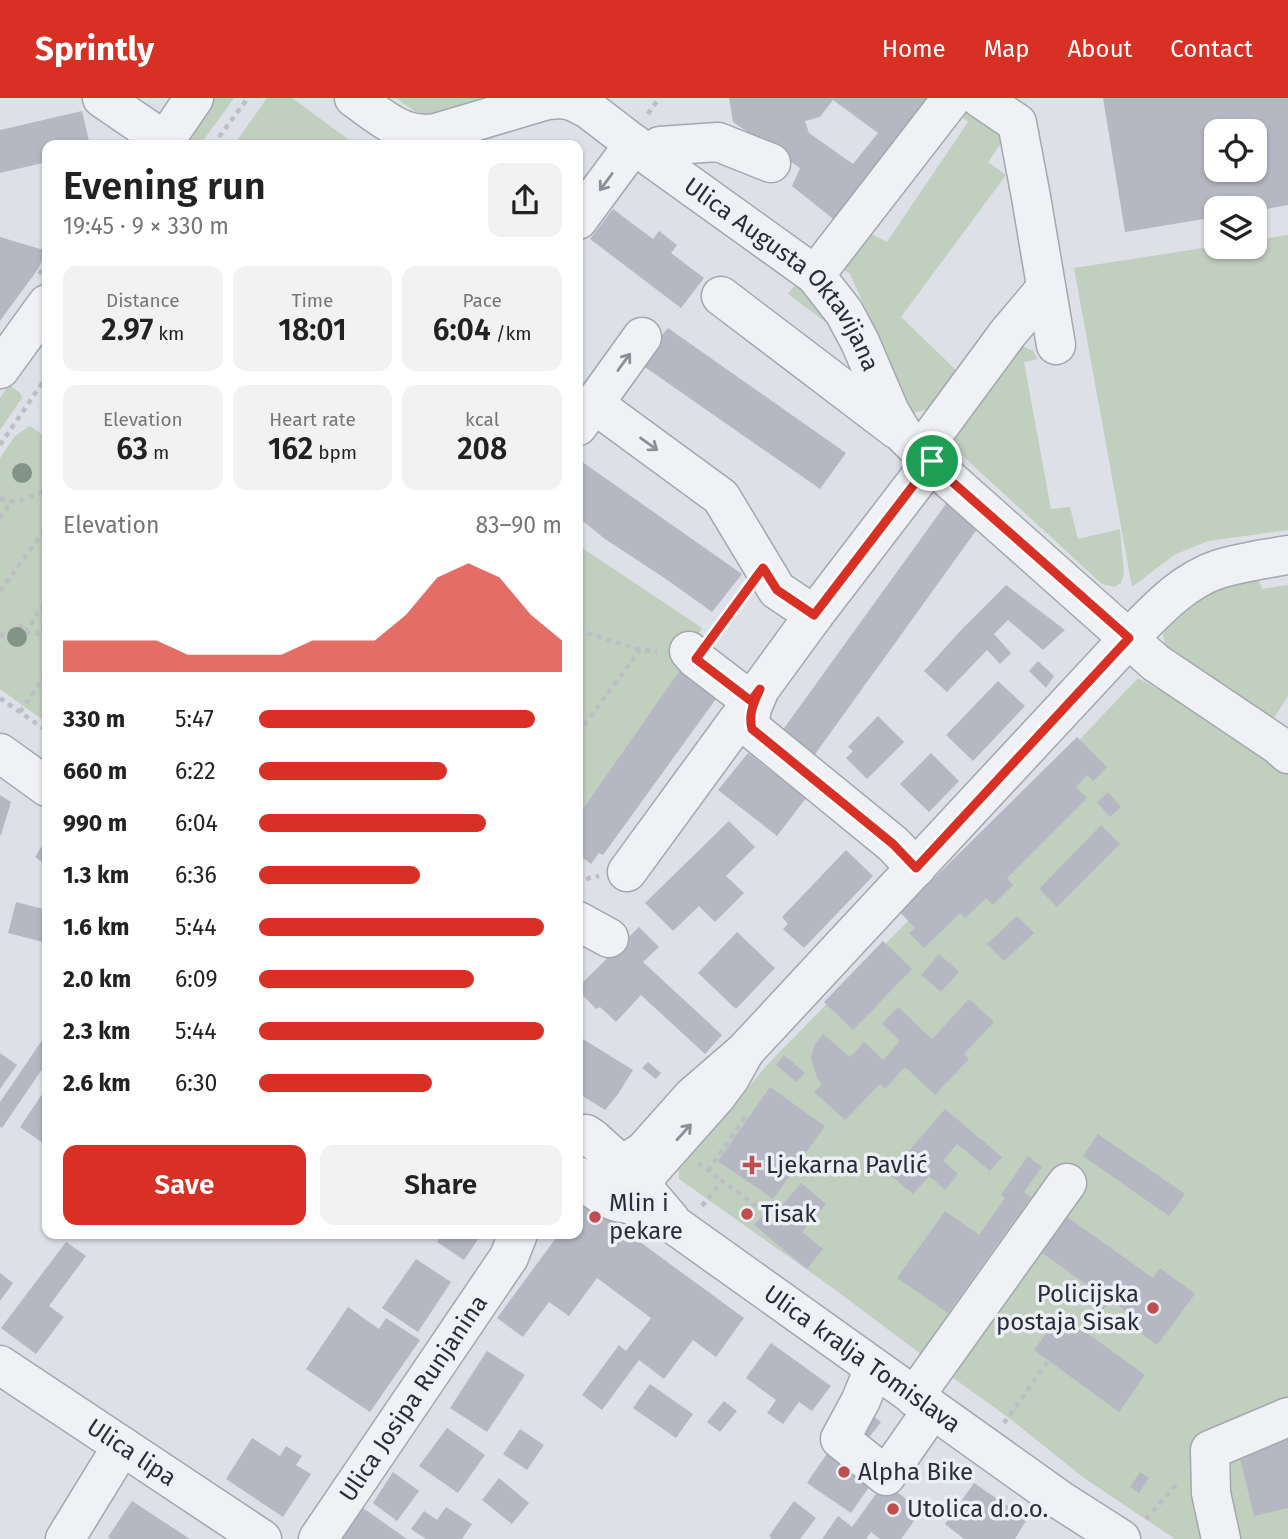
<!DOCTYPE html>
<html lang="en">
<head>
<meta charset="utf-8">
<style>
	:root { --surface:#fff; --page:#f2f2f2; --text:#222; --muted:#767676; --accent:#d93025 }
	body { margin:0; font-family:"Fira Sans",sans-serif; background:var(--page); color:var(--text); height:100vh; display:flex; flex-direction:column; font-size:26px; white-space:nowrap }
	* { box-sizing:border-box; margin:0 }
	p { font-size:23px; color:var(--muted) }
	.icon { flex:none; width:38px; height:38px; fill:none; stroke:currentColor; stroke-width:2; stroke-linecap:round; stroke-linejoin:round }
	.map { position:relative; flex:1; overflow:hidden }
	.side { position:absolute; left:42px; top:42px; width:541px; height:1099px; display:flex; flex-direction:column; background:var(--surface); border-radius:14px; box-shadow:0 2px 5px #0004 }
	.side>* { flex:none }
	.buttons { position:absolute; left:1204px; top:21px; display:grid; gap:14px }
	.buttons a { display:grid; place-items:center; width:63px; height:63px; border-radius:14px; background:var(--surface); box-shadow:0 2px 5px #0004; font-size:35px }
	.pin { position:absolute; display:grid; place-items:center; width:60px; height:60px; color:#fff; margin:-30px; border:4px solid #fff; border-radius:50%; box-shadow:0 2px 7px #0007 }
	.round { display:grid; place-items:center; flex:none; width:74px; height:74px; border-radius:14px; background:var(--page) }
	.head { display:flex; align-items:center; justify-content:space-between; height:119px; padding:0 21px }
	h1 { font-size:38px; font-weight:600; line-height:52px }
	.stats { display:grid; grid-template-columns:repeat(3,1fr); gap:10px; height:119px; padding:7px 21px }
	.stats div { display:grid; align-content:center; border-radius:14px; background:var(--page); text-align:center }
	.stats b { font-size:30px; font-weight:600 }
	.stats small { font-size:19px; font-weight:400 }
	.stats p { font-size:19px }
	.chart { height:196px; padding:14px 21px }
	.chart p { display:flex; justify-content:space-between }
	.chart svg { width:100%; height:126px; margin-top:7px; fill:var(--accent); opacity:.7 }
	.action { display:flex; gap:14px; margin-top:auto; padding:14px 21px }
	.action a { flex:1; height:80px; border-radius:14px; background:var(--accent); color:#fff; font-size:28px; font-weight:600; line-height:80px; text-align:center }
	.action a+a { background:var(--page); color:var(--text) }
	ul { padding:0 21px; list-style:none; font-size:23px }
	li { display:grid; grid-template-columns:112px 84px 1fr; align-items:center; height:52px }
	li i { height:18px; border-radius:9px; background:var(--accent) }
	header { display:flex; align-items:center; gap:42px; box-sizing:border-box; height:98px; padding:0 35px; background:var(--accent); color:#fff }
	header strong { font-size:33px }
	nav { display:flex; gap:38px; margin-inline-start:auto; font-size:24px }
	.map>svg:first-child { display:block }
	.green { fill:#c1cfbf }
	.building { fill:#b5b8c2; fill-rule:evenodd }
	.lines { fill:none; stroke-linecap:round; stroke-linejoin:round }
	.minor-casing { stroke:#a3a7af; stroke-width:41 }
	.path { stroke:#bcbec4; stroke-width:4.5; stroke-dasharray:5 5; stroke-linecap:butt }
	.minor { stroke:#f0f1f4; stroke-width:38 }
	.tree { fill:#839486 }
	.oneway { stroke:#8c8f98 }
	.route-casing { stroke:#fff; stroke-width:14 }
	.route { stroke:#d93025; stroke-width:9 }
	.poi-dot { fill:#c04d50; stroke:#eceff3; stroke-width:2.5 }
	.labels { text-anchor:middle; stroke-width:7; stroke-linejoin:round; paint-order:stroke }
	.street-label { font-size:24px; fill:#282d3b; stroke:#eceff3 }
	.poi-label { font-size:24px; fill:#282d3b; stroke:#eceff3; text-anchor:start }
</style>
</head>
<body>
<header>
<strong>Sprintly</strong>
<nav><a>Home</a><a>Map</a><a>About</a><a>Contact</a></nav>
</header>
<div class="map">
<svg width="1288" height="1441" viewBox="0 0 1288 1441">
	<rect width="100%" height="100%" fill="#dde0e6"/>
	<!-- green -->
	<g class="green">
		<path d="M215,0H234L200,47H183Z"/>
		<path d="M267,0H292L356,47H234Z"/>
		<path d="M396,0H482L423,19Z"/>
		<path d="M963,1L1009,34L988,64L1006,77L901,219L957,273L933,310L913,315L850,176L837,167L863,132L887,144L968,24L954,11Z"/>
		<path d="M1288,137V432L1208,443L1174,457L1132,489L1074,170L1216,148L1255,149V142Z"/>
		<path d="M799,182L832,229L788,196Z"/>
		<path d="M1022,248L1033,253L1038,261L1024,264L1051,411L1070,409L1078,441L1120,431L1124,476L1121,485L1114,489L1102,486L951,347L1013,251Z"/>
		<path d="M9,287L20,295L22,300L0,332V300Z"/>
		<path d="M30,328L47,340V625L0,591V360L15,338Z"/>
		<path d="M578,447L702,530L675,581L578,718Z"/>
		<path d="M1257,478L1262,491L1288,487V598L1271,625L1166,553L1163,536L1170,519L1202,492Z"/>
		<path d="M1138,580L1263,649L1288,672V1441H1175L1084,1380L1013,1323L941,1271L830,1188L679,1081V1072L768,966L903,828Z"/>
	</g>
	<!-- building -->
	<g class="building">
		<path d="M729,0H929L837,124L792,88L800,70L733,24ZM833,2L878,35L853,66L809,35L805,23L820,19Z"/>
		<path d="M1103,0H1288V107L1255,113V110H1216V119L1125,134ZM1216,33H1255V72H1216Z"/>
		<path d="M82,13L90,47H47V64L0,75V32Z"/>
		<path d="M613,111L653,141L659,133L677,147L671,155L704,180L681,210L590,141Z"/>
		<path d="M0,139L47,153L38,171L0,223Z"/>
		<path d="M668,230L846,355L820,391L639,265Z"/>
		<path d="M578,361L742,476L712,514L666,481L605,441L578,419Z"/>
		<path d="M951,399L983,423L813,659L782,633Z"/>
		<path d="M1006,487L1065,532L1043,552L1008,522L994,536L1011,555L1000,566L987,552L947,594L924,573L964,529Z"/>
		<path d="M1038,563L1054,578L1046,590L1029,573Z"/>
		<path d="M685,565L721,594L603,757L599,755L591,766L578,756V718Z"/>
		<path d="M998,583L1025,608L973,663L946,637Z"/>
		<path d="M878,618L904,644L867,681L846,660L853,653L848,649Z"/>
		<path d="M1077,639L1107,669L1093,683L1087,677L1076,689L1087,700L1007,780L1013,787L993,807L986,800L965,820L960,815L924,850L909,835L915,830L900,814Z"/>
		<path d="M748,655L806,700L777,738L718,692Z"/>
		<path d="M931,655L959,683L929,714L900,686Z"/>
		<path d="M1108,694L1121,709L1110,719L1097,704Z"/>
		<path d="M0,697L11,704L1,737H0Z"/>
		<path d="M729,723L755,749L726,778L744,795L715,824L699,808L673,833L645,805Z"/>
		<path d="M1101,727L1120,746L1057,809L1039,791Z"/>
		<path d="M47,740V767L35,759Z"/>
		<path d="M846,752L873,778L804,850L783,831L788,826L782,819Z"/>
		<path d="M16,804L47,812V845L8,835Z"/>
		<path d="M1017,818L1034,835L1004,863L987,846Z"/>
		<path d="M639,829L659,849L643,864L722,937L705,956L641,897L616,924L600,909L596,911L578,892V889Z"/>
		<path d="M737,834L775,870L736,911L698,875Z"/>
		<path d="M883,843L912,871L853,932L824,904Z"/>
		<path d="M939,856L959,874L941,894L921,877Z"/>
		<path d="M969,901L994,924L964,956L969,961L935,997L905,969L885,991L880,986L845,1022L814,994L822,986L817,980L811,961L814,948L823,936L850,959L864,944L883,962L900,943L882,926L898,909L932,941Z"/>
		<path d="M47,935V964L2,1030L0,1029V1004Z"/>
		<path d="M578,938L633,972L618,996L605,1012L578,995Z"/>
		<path d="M0,955L17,967L0,991Z"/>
		<path d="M784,957L805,975L796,984L776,967Z"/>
		<path d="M648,964L661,975L656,981L642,970Z"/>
		<path d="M47,989V1048L20,1029Z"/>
		<path d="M770,989L825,1028L773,1101L718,1063Z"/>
		<path d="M945,1011L1002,1059L990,1073L957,1046L943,1063L958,1076L945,1092L929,1078L913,1096L889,1076Z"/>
		<path d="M1098,1036L1185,1096L1169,1118L1083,1058Z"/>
		<path d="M1028,1058L1042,1069L1024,1094L1031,1099L948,1215L897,1180L945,1113L979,1137L1005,1100L1001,1097Z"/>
		<path d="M801,1085L826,1106L802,1134L823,1151L807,1171L754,1127L768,1111L774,1117Z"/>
		<path d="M584,1103L744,1220L716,1259L693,1242L664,1281L639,1262L602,1312L582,1297L619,1247L626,1253L651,1220L597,1180L569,1218L549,1204L523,1239L497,1220L559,1136H578V1111Z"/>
		<path d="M745,1107L757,1116L749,1125L738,1117Z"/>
		<path d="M1066,1118L1153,1180L1160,1170L1195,1196L1157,1247L1127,1225L1132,1218L1110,1202L1087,1235L1145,1277L1119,1314L1034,1252L1059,1218L1079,1233L1104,1199L1041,1154Z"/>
		<path d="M443,1136H479L481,1137L464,1162L437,1144Z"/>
		<path d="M66,1144L86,1158L49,1208L64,1219L36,1256L1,1230Z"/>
		<path d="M416,1161L451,1184L418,1234L382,1210Z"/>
		<path d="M0,1175L13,1185L0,1203Z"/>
		<path d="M348,1209L379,1231L386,1220L420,1242L370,1314L306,1271Z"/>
		<path d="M771,1245L831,1288L812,1313L799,1304L783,1326L767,1315L776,1302L746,1280Z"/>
		<path d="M487,1253L525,1277L487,1334L450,1310Z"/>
		<path d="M650,1286L693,1316L676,1340L633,1310Z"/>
		<path d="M724,1303L737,1313L720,1334L707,1324Z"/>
		<path d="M865,1312L881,1324L864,1346Z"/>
		<path d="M447,1330L485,1357L458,1395L419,1368Z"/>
		<path d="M520,1331L544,1347L527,1372L503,1356Z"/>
		<path d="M1288,1339V1410L1254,1418L1238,1352Z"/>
		<path d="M252,1340L280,1358L286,1348L302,1358L296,1367L311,1376L283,1419L226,1381Z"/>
		<path d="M830,1351L874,1382L851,1415L807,1385Z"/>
		<path d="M393,1374L419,1393L397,1423L373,1405Z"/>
		<path d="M1140,1374L1149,1380L1139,1395L1130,1389Z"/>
		<path d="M499,1380L529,1405L512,1426L482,1402Z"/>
		<path d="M884,1385L922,1412L901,1441H880L871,1434L866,1441H822L838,1418L852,1429Z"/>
		<path d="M974,1385L1027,1421L1015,1441H964L945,1426Z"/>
		<path d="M132,1403L190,1441H111L108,1439Z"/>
		<path d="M794,1403L816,1420L800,1441H772L769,1438Z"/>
		<path d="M446,1409L472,1426L462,1441H426L411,1431L424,1413L437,1422Z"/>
		<path d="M363,1410L407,1441H341Z"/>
	</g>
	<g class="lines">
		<defs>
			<g id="minor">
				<path d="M102,0L165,43"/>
				<path id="s1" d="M354,0C380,18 403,41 436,35L547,2L562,1L572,3L588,11L652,60L815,177L844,214L860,244L890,314L903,336L950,382L1156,565L1278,647L1288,656"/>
				<path d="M980,0L1017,25L1031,99L1056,247"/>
				<path d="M162,47L194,0"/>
				<path d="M652,60L660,48L718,44L771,65"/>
				<path d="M578,122L634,46"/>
				<path d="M815,177L952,0"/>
				<path d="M721,198L896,331"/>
				<path d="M0,271L47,206"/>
				<path d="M594,306L721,399L777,492L814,517"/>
				<path d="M578,328L642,239"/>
				<path d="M921,353L1008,235L1046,190"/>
				<path d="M689,553L696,561L751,603"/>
				<path d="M0,655L47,689"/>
				<path d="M916,770L893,746L752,631L750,621L752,610L760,591L814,517L932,363"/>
				<path d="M627,774L757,596"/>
				<path d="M578,823L609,840"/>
				<path d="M745,953L1129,540C1155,514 1182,483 1219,471C1241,464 1265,461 1288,457"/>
				<path d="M578,1036H586L593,1041C601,1048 609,1056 618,1063C625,1069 634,1073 639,1081C641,1086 643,1092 639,1097C624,1120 591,1089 578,1078"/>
				<path d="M619,1064L628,1063L644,1053L693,998L745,953L730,980L715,1000L651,1072L641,1087L670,1121"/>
				<path id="s2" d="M626,1105L651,1114L673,1126L1060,1402L1121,1441"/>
				<path id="s3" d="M0,1267L262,1441"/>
				<path d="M874,1270L861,1302L840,1341L886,1378L932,1312"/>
				<path d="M914,1299L1067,1085"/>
				<path d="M65,1441L122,1348"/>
				<path id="s4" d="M318,1441L509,1159L518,1136"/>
				<path d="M1221,1441L1211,1395L1210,1352L1288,1319"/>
			</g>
		</defs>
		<!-- minor casing -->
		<use href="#minor" class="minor-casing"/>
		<!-- path -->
		<g class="path">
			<path d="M648,16L659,0"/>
			<path d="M213,47L248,0"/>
			<path d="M39,176L47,165"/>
			<path d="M0,347L47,278"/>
			<path d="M0,401L16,404L47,392"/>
			<path d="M0,420L7,410V402"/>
			<path d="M0,493L47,429"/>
			<path d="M578,532L640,552L657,553"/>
			<path d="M714,537L744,496"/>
			<path d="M0,538L20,528L30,536L40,535L46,524L45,511L41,510L38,512L35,521L26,532"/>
			<path d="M0,600L47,633"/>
			<path d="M20,614L47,575"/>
			<path d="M578,635L640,552"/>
			<path d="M578,787L589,780L599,778"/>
			<path d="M698,1065L722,1083"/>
			<path d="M708,1073L745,1019"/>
			<path d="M702,1108L722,1083L762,1112"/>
			<path d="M1004,1325L1048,1263"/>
			<path d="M1146,1421L1178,1385"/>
		</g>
		<!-- minor -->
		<use href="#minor" class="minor"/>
	</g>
	<!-- trees -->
	<g class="tree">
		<circle cx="22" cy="375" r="10"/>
		<circle cx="17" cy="539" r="10"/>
	</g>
	<!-- one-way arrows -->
	<defs><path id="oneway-shaft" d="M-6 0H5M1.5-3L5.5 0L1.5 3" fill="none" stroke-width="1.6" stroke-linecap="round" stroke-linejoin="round" transform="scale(1.75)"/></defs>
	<g class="oneway">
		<use href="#oneway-shaft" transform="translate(606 84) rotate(126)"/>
		<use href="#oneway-shaft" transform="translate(624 264) rotate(-54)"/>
		<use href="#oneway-shaft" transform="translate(649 346) rotate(36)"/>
		<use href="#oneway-shaft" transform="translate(684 1034) rotate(-48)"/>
	</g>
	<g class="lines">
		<defs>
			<path id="route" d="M932,363L950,382L1129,540L916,770L893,746L752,631C748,616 754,604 760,591L751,603L696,561L763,470L777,492L814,517Z"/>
		</defs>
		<!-- route casing -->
		<use href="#route" class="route-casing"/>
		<!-- route -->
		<use href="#route" class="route"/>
	</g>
	<!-- markers -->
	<g class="poi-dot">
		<path d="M748.5 1056.5h7v7h7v7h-7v7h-7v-7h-7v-7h7z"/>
		<circle cx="747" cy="1116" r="7"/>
		<circle cx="595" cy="1119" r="7"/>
		<circle cx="1153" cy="1210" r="7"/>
		<circle cx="844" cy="1374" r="7"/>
		<circle cx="893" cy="1411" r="7"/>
	</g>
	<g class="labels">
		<!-- street labels -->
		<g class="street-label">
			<text dy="8" stroke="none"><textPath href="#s1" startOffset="509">Ulica Augusta Oktavijana</textPath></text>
			<text dy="8" stroke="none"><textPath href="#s2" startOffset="284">Ulica kralja Tomislava</textPath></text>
			<text dy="8" stroke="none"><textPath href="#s4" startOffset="170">Ulica Josipa Runjanina</textPath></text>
			<text dy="8" stroke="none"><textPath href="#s3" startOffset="158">Ulica lipa</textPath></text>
		</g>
		<!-- poi labels -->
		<g class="poi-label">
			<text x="766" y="1075">Ljekarna Pavlić</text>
			<text x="609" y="1113">Mlin i<tspan x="609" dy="28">pekare</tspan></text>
			<text x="761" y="1124">Tisak</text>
			<text x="1139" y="1204" text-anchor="end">Policijska<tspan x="1139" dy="28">postaja Sisak</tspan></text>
			<text x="858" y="1382">Alpha Bike</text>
			<text x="907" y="1419">Utolica d.o.o.</text>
		</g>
	</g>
</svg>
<div class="buttons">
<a><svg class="icon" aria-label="locate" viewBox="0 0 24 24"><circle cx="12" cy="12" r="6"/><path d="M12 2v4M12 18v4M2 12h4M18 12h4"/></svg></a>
<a><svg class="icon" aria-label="layers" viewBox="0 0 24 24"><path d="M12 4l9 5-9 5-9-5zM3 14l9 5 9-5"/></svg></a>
</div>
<div class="pin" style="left:932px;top:363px;background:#1e9e55"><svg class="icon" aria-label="arrive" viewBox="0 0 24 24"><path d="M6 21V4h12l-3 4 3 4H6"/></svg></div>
<section class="side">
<div class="head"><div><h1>Evening run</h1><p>19:45 · 9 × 330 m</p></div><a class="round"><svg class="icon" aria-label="share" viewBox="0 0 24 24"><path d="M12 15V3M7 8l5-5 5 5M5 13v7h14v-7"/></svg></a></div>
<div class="stats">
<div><p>Distance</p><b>2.97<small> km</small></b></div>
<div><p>Time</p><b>18:01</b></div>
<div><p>Pace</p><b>6:04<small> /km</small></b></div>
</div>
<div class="stats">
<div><p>Elevation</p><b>63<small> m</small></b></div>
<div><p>Heart rate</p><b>162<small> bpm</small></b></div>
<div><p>kcal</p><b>208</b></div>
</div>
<div class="chart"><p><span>Elevation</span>83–90 m</p>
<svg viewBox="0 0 160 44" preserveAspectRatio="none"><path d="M0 44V33L10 33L20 33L30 33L40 38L50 38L60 38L70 38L80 33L90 33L100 33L110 24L120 11L130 6L140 11L150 24L160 33V44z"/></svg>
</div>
<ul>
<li><b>330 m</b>5:47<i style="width:91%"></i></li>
<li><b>660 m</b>6:22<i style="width:62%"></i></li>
<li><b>990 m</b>6:04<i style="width:75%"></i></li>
<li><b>1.3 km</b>6:36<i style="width:53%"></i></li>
<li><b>1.6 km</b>5:44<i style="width:94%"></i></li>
<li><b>2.0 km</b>6:09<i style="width:71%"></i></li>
<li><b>2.3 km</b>5:44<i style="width:94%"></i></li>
<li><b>2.6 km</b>6:30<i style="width:57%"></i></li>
</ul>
<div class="action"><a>Save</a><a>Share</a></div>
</section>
</div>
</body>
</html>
